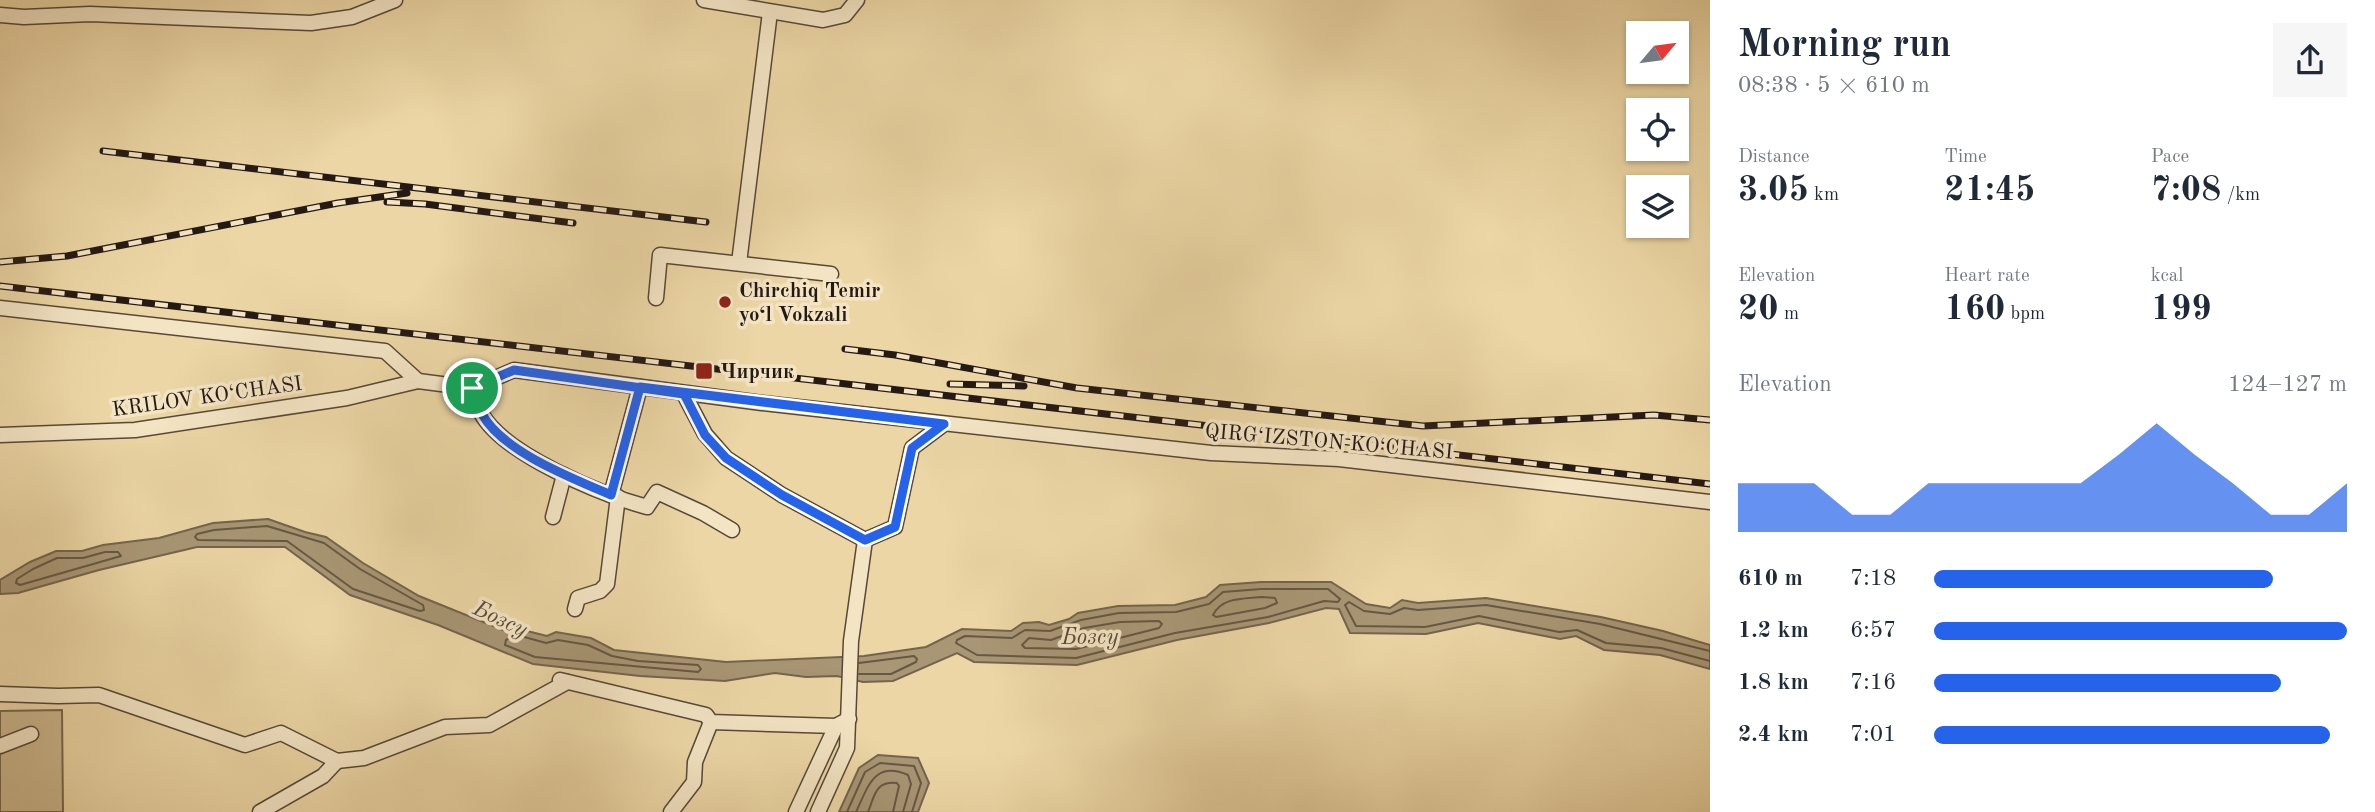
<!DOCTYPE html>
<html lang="en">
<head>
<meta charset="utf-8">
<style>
	:root { --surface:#fff; --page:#f6f6f7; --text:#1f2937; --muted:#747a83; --accent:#2563eb }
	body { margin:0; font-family:"Old Standard TT",serif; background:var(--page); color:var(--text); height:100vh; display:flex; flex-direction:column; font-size:26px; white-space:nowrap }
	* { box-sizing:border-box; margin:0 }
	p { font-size:23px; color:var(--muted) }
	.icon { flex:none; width:38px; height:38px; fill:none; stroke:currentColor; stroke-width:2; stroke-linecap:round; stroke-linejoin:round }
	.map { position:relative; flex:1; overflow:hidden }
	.drawer { display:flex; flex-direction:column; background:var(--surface); width:665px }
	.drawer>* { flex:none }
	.needle { width:46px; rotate:61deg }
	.buttons { position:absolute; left:1626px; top:21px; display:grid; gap:14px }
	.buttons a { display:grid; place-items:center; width:63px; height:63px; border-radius:0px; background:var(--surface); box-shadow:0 2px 5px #0004; font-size:35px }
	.pin { position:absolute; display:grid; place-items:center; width:60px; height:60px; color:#fff; margin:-30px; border:4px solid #fff; border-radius:50%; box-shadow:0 2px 7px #0007 }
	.round { display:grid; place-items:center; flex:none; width:74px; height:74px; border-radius:0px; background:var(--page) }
	.headline { display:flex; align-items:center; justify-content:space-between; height:119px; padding:0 28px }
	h1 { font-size:38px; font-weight:700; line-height:52px }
	.figures { display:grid; grid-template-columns:repeat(3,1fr); gap:10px; height:119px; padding:7px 28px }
	.figures div { display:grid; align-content:center }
	.figures b { font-size:35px; font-weight:700 }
	.figures small { font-size:19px; font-weight:400 }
	.figures p { font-size:19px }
	.chart { height:196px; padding:14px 28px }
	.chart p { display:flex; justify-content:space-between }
	.chart svg { width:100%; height:126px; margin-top:7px; fill:var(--accent); opacity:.7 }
	ul { padding:0 28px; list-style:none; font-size:23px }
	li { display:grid; grid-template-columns:112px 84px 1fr; align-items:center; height:52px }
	li i { height:18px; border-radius:9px; background:var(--accent) }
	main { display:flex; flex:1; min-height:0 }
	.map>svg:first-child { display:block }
	.green { fill:#cab68c; stroke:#786850; stroke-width:2 }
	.water { fill:#a89674; stroke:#74644e; stroke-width:2 }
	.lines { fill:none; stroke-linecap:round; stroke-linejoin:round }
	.shore { stroke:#665844; stroke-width:2 }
	.minor-casing { stroke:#574838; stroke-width:17 }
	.minor { stroke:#f3e4c4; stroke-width:14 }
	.rail-casing { stroke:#251914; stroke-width:7 }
	.rail { stroke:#f3e4c4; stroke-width:4.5; stroke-dasharray:13; stroke-linecap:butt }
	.route-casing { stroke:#fff; stroke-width:14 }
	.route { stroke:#2563eb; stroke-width:9 }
	.poi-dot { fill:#8f2418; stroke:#f3e4c4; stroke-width:2.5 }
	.labels { text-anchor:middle; stroke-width:7; stroke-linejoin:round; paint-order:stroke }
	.poi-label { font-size:21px; font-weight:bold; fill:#251914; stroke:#f3e4c4; text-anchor:start }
	.street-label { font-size:21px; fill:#251914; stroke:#f3e4c4 }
	.water-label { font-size:23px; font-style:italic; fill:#594b3a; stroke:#f3e4c4 }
</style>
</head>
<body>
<main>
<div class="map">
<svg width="1710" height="812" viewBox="0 0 1710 812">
	<rect width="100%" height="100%" fill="#ecd6a5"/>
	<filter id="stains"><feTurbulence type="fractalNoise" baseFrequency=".00286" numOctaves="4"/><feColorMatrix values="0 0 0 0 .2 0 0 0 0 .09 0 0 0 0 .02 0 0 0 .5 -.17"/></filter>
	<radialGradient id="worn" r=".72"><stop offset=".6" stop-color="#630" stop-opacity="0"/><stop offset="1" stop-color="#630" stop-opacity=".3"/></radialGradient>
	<!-- green -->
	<path class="green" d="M62,710L63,812H0V711Z"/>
	<!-- water -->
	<g class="water">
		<path d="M268,519L305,532L326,537L363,563L419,596L508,632L516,624L523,630L547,636L556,632L591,638L614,650L726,662L864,656L926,647L962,629L1011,631L1023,623L1039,622L1049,625L1069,619L1078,613L1118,606L1175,605L1206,597L1220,585L1261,582H1331L1366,604L1390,608L1402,600L1418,603L1486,598L1601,617L1663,631L1710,645V669L1660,655L1604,650L1576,636L1560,639L1478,623L1426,634L1350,633L1339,609L1326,608L1269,623L1177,640L1077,665L974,662L957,653L893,681L863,682L837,676L806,677L775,673L725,681L640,676L533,664L438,625L350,595L285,547H197L99,570L18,593L0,594V580L30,562L56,551H82L103,545L159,538L213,523Z"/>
		<path d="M878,755L918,758L929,783L918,812H839L859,768Z"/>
	</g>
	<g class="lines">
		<!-- shore -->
		<g class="shore">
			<path d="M267,526L324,543L360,569L423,605L424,610L420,611L353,589L287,541L198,540L195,537L197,534L214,530Z"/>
			<path d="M105,552H118L121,556L20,585L16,583L17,579L33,569L57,558H83Z"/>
			<path d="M1261,589H1328L1340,599L1338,602L1324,601L1268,617L1175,633L1076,658L977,655L956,643L957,640L965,636L1012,638L1025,630L1050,631L1081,620L1119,613L1176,612L1209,604L1223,592Z"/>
			<path d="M1262,597L1275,598L1277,603L1265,608L1216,617L1213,615C1222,597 1243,599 1262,597Z"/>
			<path d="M1159,621L1162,624L1159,628L1076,649L1025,648L1022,645L1029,638L1051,640L1084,628L1120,622Z"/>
			<path d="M517,635L546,643L558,640L588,645L612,656L638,661L698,665L701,669L698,672L535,657L505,645L506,640Z"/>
			<path d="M1710,651L1600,624L1486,605L1418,610L1404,608L1390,614L1364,611L1349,602L1345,605L1356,626L1425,627L1479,616L1559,632L1577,630L1606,643L1661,648L1710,661"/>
			<path d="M859,674H891L916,662L917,659L914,656L859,663"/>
			<path d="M847,812L865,772L880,763L914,766L921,783L912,812"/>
			<path d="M856,812C868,787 874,760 908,775L911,784L903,812"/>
			<path d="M868,812C875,795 875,781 897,783L899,786L893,812"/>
		</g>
		<defs>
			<g id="minor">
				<path d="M704,0L823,20L845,15L857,0"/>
				<path d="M0,15L24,17L90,14L311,23L352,17L395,0"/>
				<path d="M739,263L770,12"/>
				<path d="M656,298L660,255L831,274"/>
				<path d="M0,308L385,351L418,381"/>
				<path d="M472,388C475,396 477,406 481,413C504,455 603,495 647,507L657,492L703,513L732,530"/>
				<path d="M684,394L705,434L726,458L782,495L865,540"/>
				<path d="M0,435L135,430L347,398L418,381L472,388L514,370L762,403L1211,453L1339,459L1710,502"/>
				<path d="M611,495L640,387"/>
				<path d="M553,517L564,475"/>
				<path d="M865,540L895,527L912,448L944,424"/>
				<path d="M575,609L578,598L600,591L607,584L618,497"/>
				<path d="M560,680L706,715L711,722L836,726L849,719"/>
				<path d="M0,694L58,696L99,695L245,745L281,733L337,761L364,758L445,727L489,725L567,682"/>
				<path d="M0,746L31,734"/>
				<path d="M260,812L323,776L337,761"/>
				<path d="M671,812L694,782L695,762L711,722"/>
				<path d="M796,812L836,726"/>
				<path d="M818,812L847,748L851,641L865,540"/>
			</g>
		</defs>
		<!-- minor casing -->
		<use href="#minor" class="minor-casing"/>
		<!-- minor -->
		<use href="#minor" class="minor"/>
		<defs>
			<g id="rail">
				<path d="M103,151L706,222"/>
				<path d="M387,202L425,204L573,223"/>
				<path d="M0,262L67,256L338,203L407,193"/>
				<path d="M0,286L1710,484"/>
				<path d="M845,349L895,355L1077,388L1423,426L1654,415L1710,420"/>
				<path d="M950,384L1024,386"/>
			</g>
		</defs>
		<!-- rail casing -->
		<use href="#rail" class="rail-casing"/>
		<!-- rail -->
		<use href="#rail" class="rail"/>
	</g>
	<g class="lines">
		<defs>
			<path id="route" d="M472,388L514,370L684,394L705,435L726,458L782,495L865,540L895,527L912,448L944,424L640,387L611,495C572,478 503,452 482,414C477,406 475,396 472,388"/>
		</defs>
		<!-- route casing -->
		<use href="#route" class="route-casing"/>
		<!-- route -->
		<use href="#route" class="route"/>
	</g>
	<!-- markers -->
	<g class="poi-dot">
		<circle cx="725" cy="302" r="7"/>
		<rect x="695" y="362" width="18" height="18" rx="3.5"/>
	</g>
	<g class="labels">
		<!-- poi labels -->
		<g class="poi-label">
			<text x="739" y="297">Chirchiq Temir<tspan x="739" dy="24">yo‘l Vokzali</tspan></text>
			<text x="720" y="378">Чирчик</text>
		</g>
		<!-- street labels -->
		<g class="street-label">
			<text transform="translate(207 396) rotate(-8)" y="7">KRILOV KO‘CHASI</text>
			<text transform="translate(1329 441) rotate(5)" y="7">QIRG‘IZSTON KO‘CHASI</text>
		</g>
		<!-- water labels -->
		<g class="water-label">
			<text transform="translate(501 618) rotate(25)" y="8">Бозсу</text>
			<text x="1090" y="644">Бозсу</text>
		</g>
	</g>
	<rect width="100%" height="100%" filter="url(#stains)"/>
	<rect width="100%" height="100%" fill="url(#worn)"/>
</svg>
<div class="buttons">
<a><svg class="needle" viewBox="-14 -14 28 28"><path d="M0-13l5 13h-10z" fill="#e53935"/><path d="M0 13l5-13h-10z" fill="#747a83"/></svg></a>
<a><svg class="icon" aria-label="locate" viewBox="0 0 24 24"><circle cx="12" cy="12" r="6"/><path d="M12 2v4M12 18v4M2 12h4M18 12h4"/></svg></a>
<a><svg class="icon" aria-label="layers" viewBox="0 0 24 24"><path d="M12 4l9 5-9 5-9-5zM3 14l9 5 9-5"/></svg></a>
</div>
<div class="pin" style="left:472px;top:388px;background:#1e9e55"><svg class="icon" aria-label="arrive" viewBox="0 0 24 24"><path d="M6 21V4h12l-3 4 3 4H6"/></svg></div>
</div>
<section class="drawer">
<div class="headline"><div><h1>Morning run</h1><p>08:38 · 5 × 610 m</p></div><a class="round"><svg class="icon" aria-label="share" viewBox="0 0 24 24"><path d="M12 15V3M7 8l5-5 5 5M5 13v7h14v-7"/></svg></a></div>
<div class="figures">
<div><p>Distance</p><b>3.05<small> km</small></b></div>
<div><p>Time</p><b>21:45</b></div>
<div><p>Pace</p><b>7:08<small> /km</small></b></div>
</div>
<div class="figures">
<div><p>Elevation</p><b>20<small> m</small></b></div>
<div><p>Heart rate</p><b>160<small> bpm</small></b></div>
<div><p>kcal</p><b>199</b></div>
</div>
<div class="chart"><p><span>Elevation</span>124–127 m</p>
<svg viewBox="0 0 160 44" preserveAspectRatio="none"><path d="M0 44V27L10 27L20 27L30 38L40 38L50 27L60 27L70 27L80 27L90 27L100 17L110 6L120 17L130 27L140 38L150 38L160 27V44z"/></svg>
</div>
<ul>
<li><b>610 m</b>7:18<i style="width:82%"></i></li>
<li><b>1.2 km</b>6:57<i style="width:100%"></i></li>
<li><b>1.8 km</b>7:16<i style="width:84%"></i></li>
<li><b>2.4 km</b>7:01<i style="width:96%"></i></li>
</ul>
</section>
</main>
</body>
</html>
